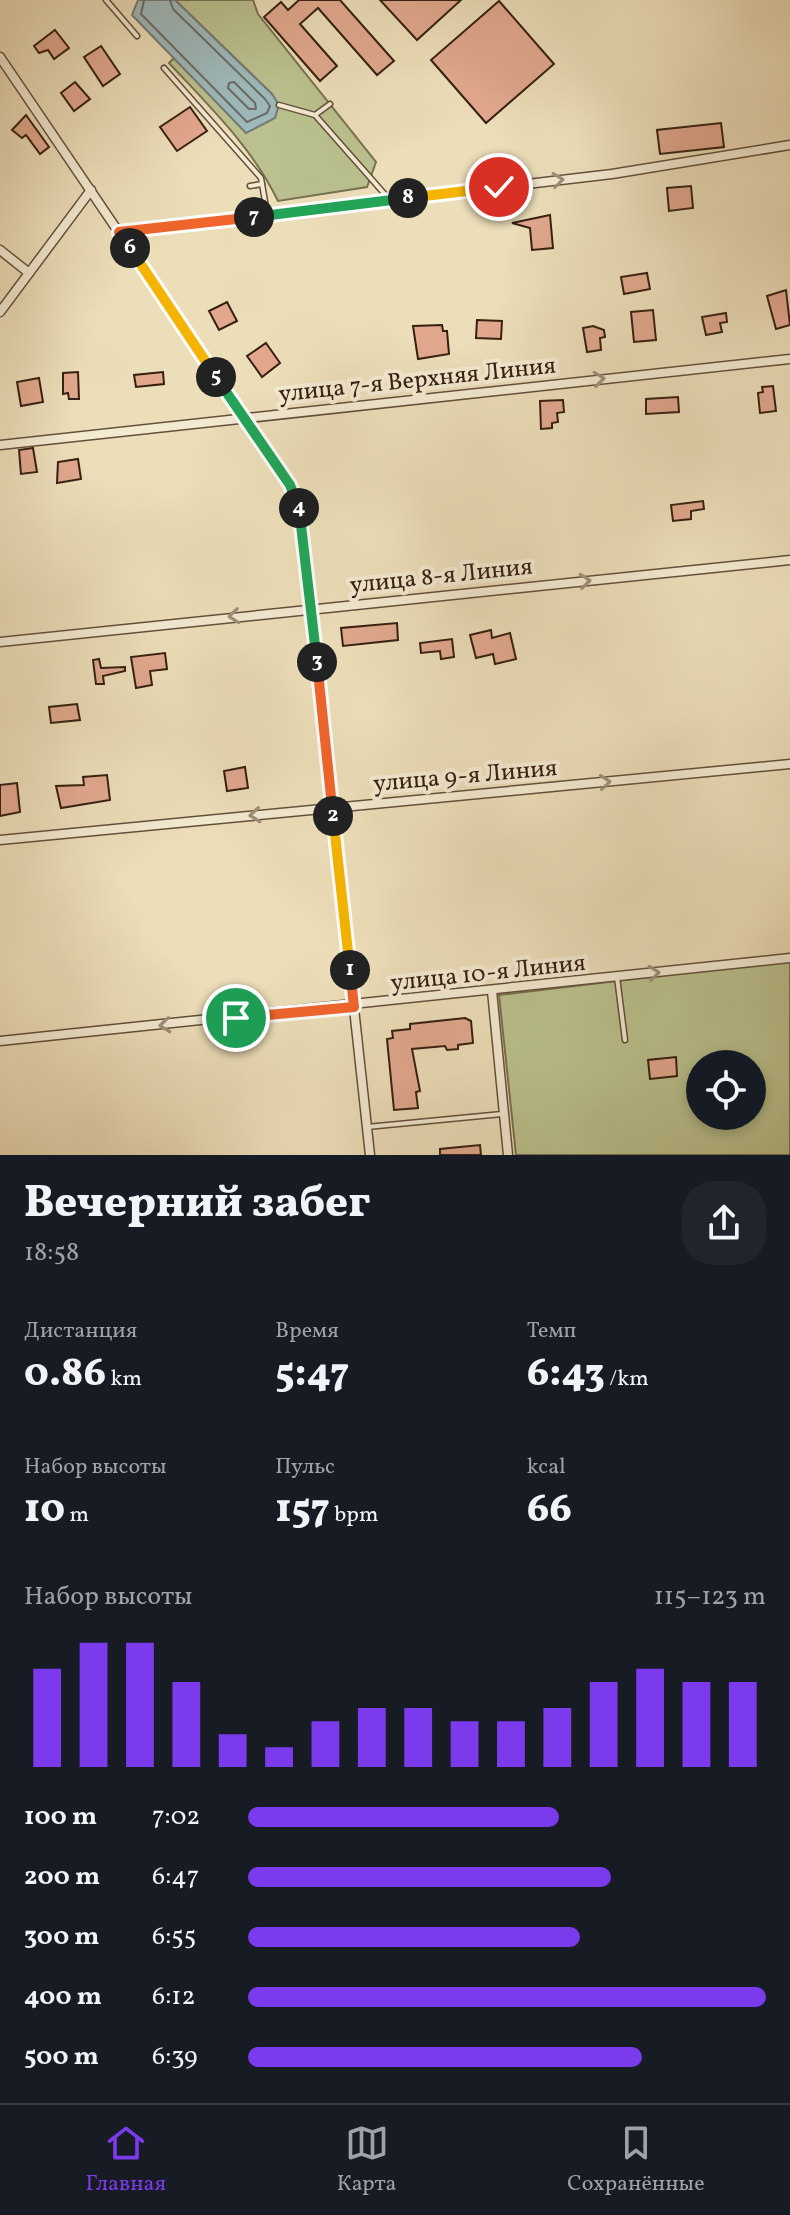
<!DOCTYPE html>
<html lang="ru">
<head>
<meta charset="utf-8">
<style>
	:root { --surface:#171b24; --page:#20242c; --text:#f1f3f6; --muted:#9ea1a6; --line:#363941; --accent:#7c3aed }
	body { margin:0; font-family:Vollkorn,serif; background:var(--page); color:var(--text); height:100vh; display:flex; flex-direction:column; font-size:30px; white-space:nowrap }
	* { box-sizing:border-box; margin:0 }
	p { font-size:26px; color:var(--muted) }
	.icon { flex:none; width:44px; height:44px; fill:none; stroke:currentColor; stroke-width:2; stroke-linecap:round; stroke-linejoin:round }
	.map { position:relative; height:1155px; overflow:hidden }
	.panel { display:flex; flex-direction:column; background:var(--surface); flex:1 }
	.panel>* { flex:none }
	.controls { position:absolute; left:686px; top:1050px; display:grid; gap:16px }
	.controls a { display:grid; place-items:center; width:80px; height:80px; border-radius:50%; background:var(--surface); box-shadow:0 4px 12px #0003; font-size:40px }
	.pin { position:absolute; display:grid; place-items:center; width:68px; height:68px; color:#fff; margin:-34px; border:4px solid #fff; border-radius:50%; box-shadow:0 2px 8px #0007 }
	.km { position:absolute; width:40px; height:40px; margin:-20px; border-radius:50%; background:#222; color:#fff; font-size:22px; line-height:40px; text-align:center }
	.round { display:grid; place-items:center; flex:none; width:84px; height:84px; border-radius:32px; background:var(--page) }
	.headline { display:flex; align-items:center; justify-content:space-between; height:136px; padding:0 24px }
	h1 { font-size:44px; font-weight:800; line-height:60px }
	.metrics { display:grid; grid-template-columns:repeat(3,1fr); gap:12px; height:136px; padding:8px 24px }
	.metrics div { display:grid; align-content:center }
	.metrics b { font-size:40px; font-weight:800 }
	.metrics small { font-size:22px; font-weight:400 }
	.metrics p { font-size:22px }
	.chart { height:224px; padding:16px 24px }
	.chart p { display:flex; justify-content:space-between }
	.chart svg { width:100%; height:144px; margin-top:8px; stroke:var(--accent); stroke-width:6 }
	ul { padding:0 24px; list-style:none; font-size:26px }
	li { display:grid; grid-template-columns:128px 96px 1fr; align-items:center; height:60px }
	li i { height:20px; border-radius:10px; background:var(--accent) }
	.tab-bar { display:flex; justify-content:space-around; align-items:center; height:112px; border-top:2px solid var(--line); background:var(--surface); font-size:22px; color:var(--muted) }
	.tab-bar a { display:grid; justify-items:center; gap:4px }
	.tab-bar .active { color:var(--accent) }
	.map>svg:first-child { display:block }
	.green { fill:#bac18e; stroke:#787050; stroke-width:2; fill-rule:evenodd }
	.water { fill:#9eb9bb; stroke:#747b77; stroke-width:2 }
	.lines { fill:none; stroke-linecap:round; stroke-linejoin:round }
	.shore { stroke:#6a6c66; stroke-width:2 }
	.building { fill:#e1a88e; stroke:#361f11; stroke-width:2 }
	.lane-casing { stroke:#644f3b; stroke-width:7 }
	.street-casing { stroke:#644f3b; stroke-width:11 }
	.lane { stroke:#f3ead2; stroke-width:4 }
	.street { stroke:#f3ead2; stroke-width:8 }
	.oneway { stroke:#9e8f7b }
	.split-1-casing { stroke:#fff; stroke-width:16 }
	.split-2-casing { stroke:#fff; stroke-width:16 }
	.split-3-casing { stroke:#fff; stroke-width:16 }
	.split-4-casing { stroke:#fff; stroke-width:16 }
	.split-5-casing { stroke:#fff; stroke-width:16 }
	.split-6-casing { stroke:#fff; stroke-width:16 }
	.split-7-casing { stroke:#fff; stroke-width:16 }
	.split-8-casing { stroke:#fff; stroke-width:16 }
	.split-9-casing { stroke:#fff; stroke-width:16 }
	.split-1 { stroke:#f0652b; stroke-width:10 }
	.split-2 { stroke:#f5b400; stroke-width:10 }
	.split-3 { stroke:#f0652b; stroke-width:10 }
	.split-4 { stroke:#22a559; stroke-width:10 }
	.split-5 { stroke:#22a559; stroke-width:10 }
	.split-6 { stroke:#f5b400; stroke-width:10 }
	.split-7 { stroke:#f0652b; stroke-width:10 }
	.split-8 { stroke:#22a559; stroke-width:10 }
	.split-9 { stroke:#f5b400; stroke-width:10 }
	.labels { text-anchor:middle; stroke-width:8; stroke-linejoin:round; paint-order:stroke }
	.street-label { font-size:24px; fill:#361f11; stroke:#f3ead2 }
</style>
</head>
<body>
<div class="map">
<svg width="790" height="1155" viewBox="0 0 790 1155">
	<rect width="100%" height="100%" fill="#ecdeb9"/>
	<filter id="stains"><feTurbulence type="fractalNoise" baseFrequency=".0025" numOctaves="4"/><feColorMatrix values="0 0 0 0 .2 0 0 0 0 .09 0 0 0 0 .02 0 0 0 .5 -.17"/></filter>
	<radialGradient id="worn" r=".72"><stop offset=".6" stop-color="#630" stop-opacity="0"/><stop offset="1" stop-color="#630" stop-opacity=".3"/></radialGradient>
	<!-- green -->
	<g class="green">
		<path d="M175,0H253L258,14L376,162L367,187L278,201C252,147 209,106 169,63L175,57L246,133L272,94Z"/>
		<path d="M790,960V1155H516L499,995ZM700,1064H752V1116H700Z"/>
	</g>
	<!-- water -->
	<path class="water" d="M138,0H175L272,94L279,105L275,118L246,133L132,15Z"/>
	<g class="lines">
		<!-- shore -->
		<g class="shore">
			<path d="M144,0L141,14L247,122L267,113L270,106L265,99L173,9L170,0"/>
			<path d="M229,83L234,82L255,103L256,109H249L228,88Z"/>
		</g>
	</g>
	<!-- building -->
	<g class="building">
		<path d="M299,0H340L394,61L377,75L318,8L300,24L337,66L320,81L264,17L281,2L288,10Z"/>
		<path d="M380,0H461L417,40Z"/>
		<path d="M499,1L554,64L486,123L431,60Z"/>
		<path d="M55,30L69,48L54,59L48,50L39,53L34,46Z"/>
		<path d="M101,46L120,74L103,86L84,57Z"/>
		<path d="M75,82L90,99L74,111L61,93Z"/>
		<path d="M190,107L207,131L177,151L160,127Z"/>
		<path d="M26,115L49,147L40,154L26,135L22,138L12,130Z"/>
		<path d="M721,123L724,147L660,154L657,130Z"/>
		<path d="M691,186L693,208L669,211L667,188Z"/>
		<path d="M550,215L553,248L532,250L530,228L512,223Z"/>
		<path d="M647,273L650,289L624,294L621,277Z"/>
		<path d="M786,290L790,325L776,329L767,296Z"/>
		<path d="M227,302L237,321L219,330L209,311Z"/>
		<path d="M653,310L656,340L634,342L631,312Z"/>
		<path d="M726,313L727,322L720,323L722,332L706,335L702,317Z"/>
		<path d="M477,320L502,321L501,339L476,338Z"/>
		<path d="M442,325L443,331H447L449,354L418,359L413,326Z"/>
		<path d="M593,326L604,330L605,337L600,338L601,350L587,352L583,328Z"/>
		<path d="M266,343L280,363L262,377L247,356Z"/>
		<path d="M78,372L79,399H69L68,393L63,394V373Z"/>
		<path d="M163,372L164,384L136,387L134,375Z"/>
		<path d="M39,378L43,402L21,406L17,382Z"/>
		<path d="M773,386L776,411L760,413L758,393L763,392L762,387Z"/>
		<path d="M678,397L679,412L646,414V399Z"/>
		<path d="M563,400L564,412L557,413L558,422L552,423V428L541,429L540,401Z"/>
		<path d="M33,448L37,472L21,474L19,450Z"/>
		<path d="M78,459L81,479L57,483L58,462Z"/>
		<path d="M703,501L704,509L691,511V519L673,521L671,505Z"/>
		<path d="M397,623L398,640L343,646L341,628Z"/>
		<path d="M491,630L492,638L510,633L516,659L495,664L493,654L476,658L470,635Z"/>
		<path d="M452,639L454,657L441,659L440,651L421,653L420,643Z"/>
		<path d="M165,653L167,669L150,671L152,685L136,688L131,657Z"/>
		<path d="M99,659L101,668L125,667V671L103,676L104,684H96L93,660Z"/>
		<path d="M77,704L80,720L51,723L49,707Z"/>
		<path d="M245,767L248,788L227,791L224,771Z"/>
		<path d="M107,775L110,800L61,808L56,786L84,785L83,777Z"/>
		<path d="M17,783L20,812L0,816V785Z"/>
		<path d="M465,1018L471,1021L473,1043L458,1045V1049L447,1050L445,1046L412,1049L420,1091L416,1092L418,1108L394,1110L387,1039L393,1038L392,1031L410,1029V1024Z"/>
		<path d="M676,1057L677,1076L650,1079L648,1060Z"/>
		<path d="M480,1145L481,1155H440V1149Z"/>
	</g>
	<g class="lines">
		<defs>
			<g id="lane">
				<path d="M106,0L137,36"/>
				<path d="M164,68L261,178L267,213"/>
				<path d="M279,105L315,115L389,199"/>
				<path d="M315,115L330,104"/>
				<path d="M250,186L262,184"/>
				<path d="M617,977L625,1040"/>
				<path d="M367,1127L502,1114"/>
			</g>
			<g id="street">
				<path d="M0,57L290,485L299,504L370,1155"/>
				<path d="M119,232L612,174L790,145"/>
				<path d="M0,250L29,273"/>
				<path d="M0,312L91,190"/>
				<path d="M0,445L790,359"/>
				<path d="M0,642L790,560"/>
				<path d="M0,840L790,764"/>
				<path d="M492,991L508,1155"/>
				<path d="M0,1041L790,958"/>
			</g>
		</defs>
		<!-- lane casing -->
		<use href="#lane" class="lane-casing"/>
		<!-- street casing -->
		<use href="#street" class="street-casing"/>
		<!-- lane -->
		<use href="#lane" class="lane"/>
		<!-- street -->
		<use href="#street" class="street"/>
	</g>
	<!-- one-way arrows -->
	<defs><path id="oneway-chevron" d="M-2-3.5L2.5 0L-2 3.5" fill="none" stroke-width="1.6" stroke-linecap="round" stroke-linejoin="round" transform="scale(2)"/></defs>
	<g class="oneway">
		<use href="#oneway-chevron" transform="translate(558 180) rotate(-7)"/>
		<use href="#oneway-chevron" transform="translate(599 379) rotate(-6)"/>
		<use href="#oneway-chevron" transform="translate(585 581) rotate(-6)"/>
		<use href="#oneway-chevron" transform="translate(234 616) rotate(174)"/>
		<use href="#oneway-chevron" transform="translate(605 782) rotate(-5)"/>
		<use href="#oneway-chevron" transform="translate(255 815) rotate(174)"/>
		<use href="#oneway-chevron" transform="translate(654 973) rotate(-6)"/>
		<use href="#oneway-chevron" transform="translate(165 1025) rotate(174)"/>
	</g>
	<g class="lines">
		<defs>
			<path id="split-1" d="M236,1018L354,1007L350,970"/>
			<path id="split-2" d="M333,816L350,970"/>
			<path id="split-3" d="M317,662L333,816"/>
			<path id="split-4" d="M299,508L317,662"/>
			<path id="split-5" d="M216,377L290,485L299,508"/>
			<path id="split-6" d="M130,248L216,377"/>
			<path id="split-7" d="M130,248L119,232L254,217"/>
			<path id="split-8" d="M254,217L408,198"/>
			<path id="split-9" d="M408,198L499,187"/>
		</defs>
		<!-- split-1 casing -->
		<use href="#split-1" class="split-1-casing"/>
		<!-- split-2 casing -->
		<use href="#split-2" class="split-2-casing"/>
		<!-- split-3 casing -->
		<use href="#split-3" class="split-3-casing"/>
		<!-- split-4 casing -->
		<use href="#split-4" class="split-4-casing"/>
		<!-- split-5 casing -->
		<use href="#split-5" class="split-5-casing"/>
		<!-- split-6 casing -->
		<use href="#split-6" class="split-6-casing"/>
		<!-- split-7 casing -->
		<use href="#split-7" class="split-7-casing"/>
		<!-- split-8 casing -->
		<use href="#split-8" class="split-8-casing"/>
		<!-- split-9 casing -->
		<use href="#split-9" class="split-9-casing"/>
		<!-- split-1 -->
		<use href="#split-1" class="split-1"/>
		<!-- split-2 -->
		<use href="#split-2" class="split-2"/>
		<!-- split-3 -->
		<use href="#split-3" class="split-3"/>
		<!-- split-4 -->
		<use href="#split-4" class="split-4"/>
		<!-- split-5 -->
		<use href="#split-5" class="split-5"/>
		<!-- split-6 -->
		<use href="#split-6" class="split-6"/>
		<!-- split-7 -->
		<use href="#split-7" class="split-7"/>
		<!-- split-8 -->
		<use href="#split-8" class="split-8"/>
		<!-- split-9 -->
		<use href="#split-9" class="split-9"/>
	</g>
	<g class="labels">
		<!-- street labels -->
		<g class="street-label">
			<text transform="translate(417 379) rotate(-6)" y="8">улица 7-я Верхняя Линия</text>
			<text transform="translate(441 575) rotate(-6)" y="8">улица 8-я Линия</text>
			<text transform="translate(465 775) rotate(-5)" y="8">улица 9-я Линия</text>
			<text transform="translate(488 972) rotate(-6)" y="8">улица 10-я Линия</text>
		</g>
	</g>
	<rect width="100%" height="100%" filter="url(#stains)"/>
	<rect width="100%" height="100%" fill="url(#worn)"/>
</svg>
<div class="controls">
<a><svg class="icon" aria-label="locate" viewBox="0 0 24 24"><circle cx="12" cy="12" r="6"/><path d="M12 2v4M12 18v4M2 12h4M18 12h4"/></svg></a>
</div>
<div class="pin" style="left:236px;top:1018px;background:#1e9e55"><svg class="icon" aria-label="arrive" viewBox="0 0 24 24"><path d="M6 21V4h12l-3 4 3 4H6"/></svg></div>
<div class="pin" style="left:499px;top:187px;background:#d93025"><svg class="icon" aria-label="check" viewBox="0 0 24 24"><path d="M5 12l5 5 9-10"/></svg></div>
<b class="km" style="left:350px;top:970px">1</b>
<b class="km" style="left:333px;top:816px">2</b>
<b class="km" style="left:317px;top:662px">3</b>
<b class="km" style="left:299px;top:508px">4</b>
<b class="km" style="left:216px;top:377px">5</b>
<b class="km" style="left:130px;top:248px">6</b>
<b class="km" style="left:254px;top:217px">7</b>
<b class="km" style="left:408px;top:198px">8</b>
</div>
<section class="panel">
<div class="headline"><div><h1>Вечерний забег</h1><p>18:58</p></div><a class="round"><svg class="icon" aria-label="share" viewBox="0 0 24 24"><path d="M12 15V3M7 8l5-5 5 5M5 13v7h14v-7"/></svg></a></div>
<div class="metrics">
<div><p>Дистанция</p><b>0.86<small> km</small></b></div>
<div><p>Время</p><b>5:47</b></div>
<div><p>Темп</p><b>6:43<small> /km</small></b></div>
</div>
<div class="metrics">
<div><p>Набор высоты</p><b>10<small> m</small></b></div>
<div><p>Пульс</p><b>157<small> bpm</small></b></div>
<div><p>kcal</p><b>66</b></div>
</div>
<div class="chart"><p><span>Набор высоты</span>115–123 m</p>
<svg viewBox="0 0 160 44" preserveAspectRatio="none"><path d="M5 44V14M15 44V6M25 44V6M35 44V18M45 44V34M55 44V38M65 44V30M75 44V26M85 44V26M95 44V30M105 44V30M115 44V26M125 44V18M135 44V14M145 44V18M155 44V18"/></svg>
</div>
<ul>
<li><b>100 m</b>7:02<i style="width:60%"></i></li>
<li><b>200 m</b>6:47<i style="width:70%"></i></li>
<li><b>300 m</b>6:55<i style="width:64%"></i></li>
<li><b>400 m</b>6:12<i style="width:100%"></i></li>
<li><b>500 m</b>6:39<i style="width:76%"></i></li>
</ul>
</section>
<nav class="tab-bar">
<a class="active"><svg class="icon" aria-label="home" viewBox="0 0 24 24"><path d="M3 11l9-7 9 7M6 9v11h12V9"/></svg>Главная</a>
<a><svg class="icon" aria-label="map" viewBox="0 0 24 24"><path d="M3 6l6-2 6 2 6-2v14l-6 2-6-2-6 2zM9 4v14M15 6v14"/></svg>Карта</a>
<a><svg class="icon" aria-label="saved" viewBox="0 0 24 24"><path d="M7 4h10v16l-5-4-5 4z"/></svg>Сохранённые</a>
</nav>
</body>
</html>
